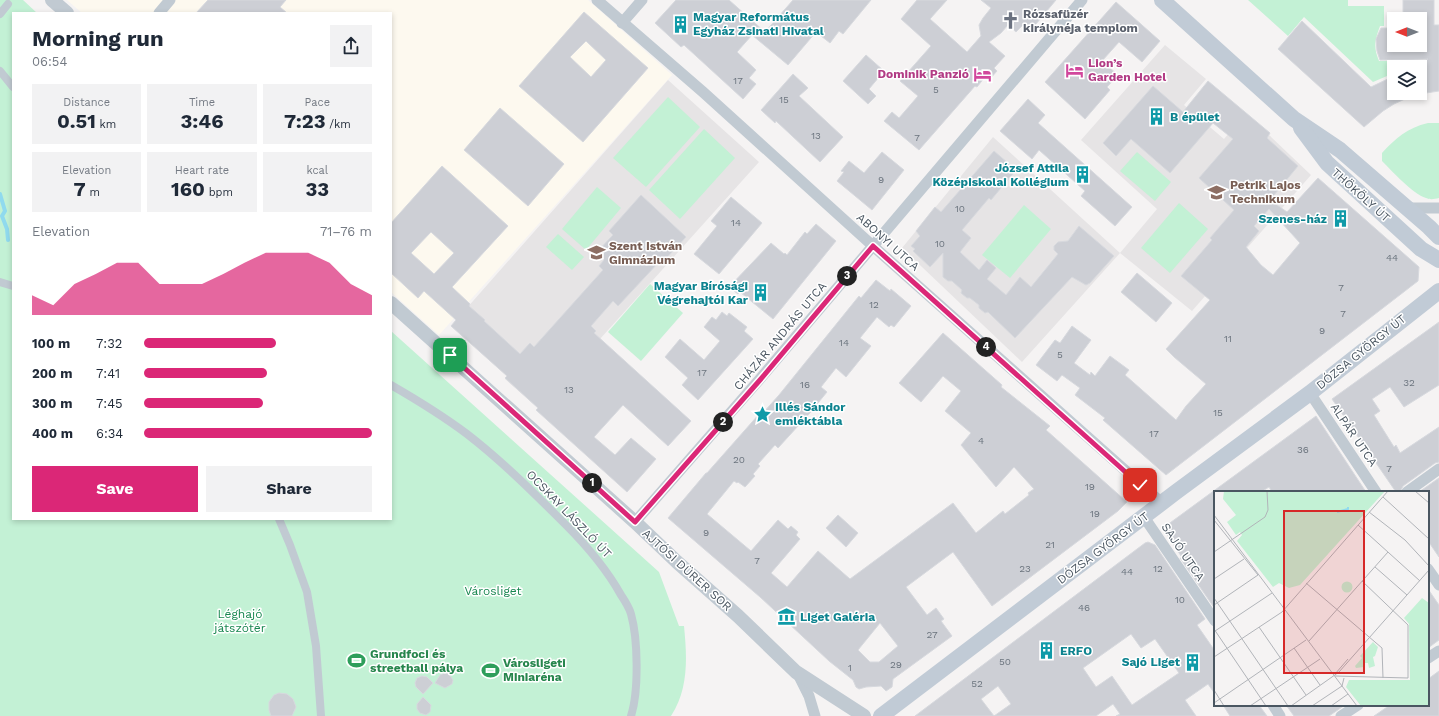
<!DOCTYPE html>
<html lang="en">
<head>
<meta charset="utf-8">
<style>
	:root { --surface:#fff; --page:#f2f2f3; --text:#1f2937; --muted:#747a83; --accent:#db2777 }
	body { margin:0; font-family:"Work Sans",sans-serif; background:var(--page); color:var(--text); height:100vh; display:flex; flex-direction:column; font-size:15px; white-space:nowrap }
	* { box-sizing:border-box; margin:0 }
	p { font-size:13px; color:var(--muted) }
	.icon { flex:none; width:22px; height:22px; fill:none; stroke:currentColor; stroke-width:2; stroke-linecap:round; stroke-linejoin:round }
	.map { position:relative; flex:1; overflow:hidden }
	.panel { position:absolute; left:12px; top:12px; width:380px; height:508px; display:flex; flex-direction:column; background:var(--surface); border-radius:0px; box-shadow:0 2px 6px #0003 }
	.panel>* { flex:none }
	.needle { width:26px; rotate:270deg }
	.buttons { position:absolute; left:1387px; top:12px; display:grid; gap:8px }
	.buttons a { display:grid; place-items:center; width:40px; height:40px; border-radius:0px; background:var(--surface); box-shadow:0 2px 6px #0003; font-size:20px }
	.pin { position:absolute; display:grid; place-items:center; width:34px; height:34px; color:#fff; margin:-17px; border-radius:8px; box-shadow:0 2px 6px #0006 }
	.km { position:absolute; width:20px; height:20px; margin:-10px; border-radius:50%; background:#222; color:#fff; font-size:11px; line-height:20px; text-align:center }
	.round { display:grid; place-items:center; flex:none; width:42px; height:42px; border-radius:0px; background:var(--page) }
	.overview { display:flex; align-items:center; justify-content:space-between; height:68px; padding:0 20px }
	h1 { font-size:22px; font-weight:700; line-height:30px }
	.figures { display:grid; grid-template-columns:repeat(3,1fr); gap:6px; height:68px; padding:4px 20px }
	.figures div { display:grid; align-content:center; border-radius:0px; background:var(--page); text-align:center }
	.figures b { font-size:20px; font-weight:700 }
	.figures small { font-size:11px; font-weight:400 }
	.figures p { font-size:11px }
	.chart { height:112px; padding:8px 20px }
	.chart p { display:flex; justify-content:space-between }
	.chart svg { width:100%; height:72px; margin-top:4px; fill:var(--accent); opacity:.7 }
	.primary-button { display:flex; gap:8px; margin-top:auto; padding:8px 20px }
	.primary-button a { flex:1; height:46px; border-radius:0px; background:var(--accent); color:#fff; font-size:16px; font-weight:700; line-height:46px; text-align:center }
	.primary-button a+a { background:var(--page); color:var(--text) }
	ul { padding:0 20px; list-style:none; font-size:13px }
	li { display:grid; grid-template-columns:64px 48px 1fr; align-items:center; height:30px }
	li i { height:10px; border-radius:5px; background:var(--accent) }
	.map>svg:first-child { display:block }
	.commercial { fill:#fdf9ef }
	.education { fill:#e6e4e5 }
	.green { fill:#c3f1d5 }
	.lines { fill:none; stroke-linecap:round; stroke-linejoin:round }
	.stream { stroke:#90daee; stroke-width:4 }
	.building { fill:#cdcfd5; stroke:#d7d9de; fill-rule:evenodd }
	.pedestrian { stroke:#c1cad2; stroke-width:8 }
	.minor { stroke:#c1cad2; stroke-width:11 }
	.tertiary { stroke:#c1cad2; stroke-width:14 }
	.secondary { stroke:#c1cbd6; stroke-width:16 }
	.route-casing { stroke:#fff; stroke-width:8 }
	.route { stroke:#db2777; stroke-width:5 }
	.labels { text-anchor:middle; stroke-width:3; stroke-linejoin:round; paint-order:stroke }
	.number-label { font-size:10px; fill:#6b747e }
	.worship-label { font-size:12px; font-weight:bold; fill:#5b616d; stroke:#fff; text-anchor:start }
	.culture-label { font-size:12px; font-weight:bold; fill:#0d838f; stroke:#fff; text-anchor:start }
	.hotel-label { font-size:12px; font-weight:bold; fill:#b23c85; stroke:#fff; text-anchor:start }
	.education-label { font-size:12px; font-weight:bold; fill:#785e54; stroke:#fff; text-anchor:start }
	.street-label { font-size:12px; fill:#4a5661; stroke:#fff }
	.park-label { font-size:12px; fill:#17864f; stroke:#fff }
	.leisure-label { font-size:12px; font-weight:bold; fill:#27864d; stroke:#fff; text-anchor:start }
	.inset-river { fill:none; stroke:#90daee; stroke-width:2 }
	.inset-road { fill:none; stroke:#b1b4b9; stroke-width:1 }
	.view { fill:#d62828; fill-opacity:0.15; stroke:#d62828; stroke-width:2 }
	.inset-edge { fill:none; stroke:#4a5661; stroke-width:2 }
</style>
</head>
<body>
<div class="map">
<svg width="1439" height="716" viewBox="0 0 1439 716">
	<rect width="100%" height="100%" fill="#f5f3f3"/>
	<!-- commercial -->
	<path class="commercial" d="M67,0H588L672,75L439,335L391,292V13H82Z"/>
	<!-- education -->
	<g class="education">
		<path d="M1165,45L1206,79L1184,105L1224,139L1246,113L1311,175L1192,311L1120,253L1022,362L902,248L993,137L1120,253L1157,209L1081,140Z"/>
		<path d="M668,80L759,162L538,408L505,379L507,376L451,326Z"/>
	</g>
	<!-- green -->
	<g class="green">
		<path d="M0,0H23L37,13H13V519H391V331L659,572L679,626H684C687,656 689,689 671,716H0Z"/>
		<path d="M1248,0H1348V6H1384V26H1380C1375,40 1373,47 1379,61H1397V67H1394V73L1373,82L1304,17L1288,36Z"/>
		<path d="M668,97L700,127L646,187L613,158Z"/>
		<path d="M1428,123H1439V198C1434,199 1431,200 1426,198C1413,194 1392,171 1382,161V153C1396,138 1407,128 1428,123Z"/>
		<path d="M704,129L735,158L680,219L649,190Z"/>
		<path d="M1137,152L1171,182L1155,201L1120,171Z"/>
		<path d="M597,187L621,208L586,250L562,229Z"/>
		<path d="M1179,203L1208,229L1170,273L1141,248Z"/>
		<path d="M1024,205L1051,229L1010,278L982,255Z"/>
		<path d="M558,234L584,257L572,270L546,247Z"/>
		<path d="M650,284L683,313L641,361L608,332Z"/>
	</g>
	<g class="lines">
		<!-- stream -->
		<path class="stream" d="M0,194L5,211L2,216L7,229L8,240"/>
	</g>
	<!-- building -->
	<g class="building">
		<path d="M208,0H286L280,7L287,13H196Z"/>
		<path d="M676,0H729L765,32L793,0H871L843,34L839,31L830,43L816,32L788,65L752,35L737,52L756,70L749,78L756,84L743,99L684,45L681,47L655,23Z"/>
		<path d="M917,0H947L930,19L967,52L981,36L979,25L983,18L991,8L981,0H1056L1031,30L1024,24L1016,32L1008,25L1001,33L989,42L1005,56L994,68L997,71L989,80L985,77L977,87L975,86L919,150L884,121L892,112L899,118L918,96L900,81L931,46L901,19Z"/>
		<path d="M1403,0H1434V25H1439V91L1420,94V63L1428,59L1380,60L1377,51L1376,39L1381,28H1394V45H1420V19H1403Z"/>
		<path d="M1116,2L1160,41L1142,62L1119,42L1102,61L1118,75L1107,87L1110,90L1085,119L1045,82Z"/>
		<path d="M584,12L648,68L583,142L519,86ZM586,41L606,60L591,77L570,57Z"/>
		<path d="M1302,21L1371,87L1394,76V93H1418L1394,104L1383,111L1364,127L1278,49Z"/>
		<path d="M866,55L884,71L869,89L876,96L868,104L843,81Z"/>
		<path d="M793,74L808,88L799,96L843,137L820,162L776,121L775,123L761,110Z"/>
		<path d="M1208,81L1270,133L1267,138L1298,166L1270,200L1287,212L1318,178L1419,267L1418,281L1166,475L1103,420L1105,418L1075,395L1080,388L1062,375L1057,381L1036,365L1055,340L1060,343L1072,326L1091,340L1074,363L1090,375L1091,372L1095,376L1110,356L1129,370L1125,375L1176,420L1186,406L1206,384L1174,357L1166,349L1210,300L1181,276L1212,240L1210,238L1234,210L1199,178L1233,139L1213,123L1170,173L1131,139L1116,156L1103,143L1153,86L1183,112ZM1269,209L1300,243L1273,275L1261,265L1246,247L1259,231L1254,226Z"/>
		<path d="M1028,99L1045,115L1038,123L1132,207L1115,226L1081,196L1085,191L1039,150L1032,159L1000,131Z"/>
		<path d="M500,108L564,164L528,206L464,150Z"/>
		<path d="M994,151L1016,170L991,200L989,198L962,230L971,238L960,252L979,270L987,260L996,268L987,279L1006,295L1020,277L1031,287L1058,254L1054,250V246L1058,242L1068,241L1079,226L1114,256L1090,283L1086,285L1072,277L1015,338L988,312L985,313L979,308V305L970,298H967L961,293L962,290L952,281H948L943,277V253L930,267L913,251L915,249L911,246L920,236L916,231L935,207L941,212Z"/>
		<path d="M882,152L904,170L872,210L837,181L844,172L841,171L849,161L864,173Z"/>
		<path d="M442,166L508,226L452,287L470,304L469,306L485,320L484,321L520,354L530,343L534,347L603,270L599,266L604,260L596,253L613,235L609,231L641,195L686,237L661,264L659,262L618,306L613,301L591,326L596,331L594,333L691,421L668,446L623,405L594,437L615,455L631,438L656,459L627,492L536,410L538,408L505,378L507,376L451,326L456,320L424,291L418,298L391,273V223ZM431,232L454,253L434,274L411,253Z"/>
		<path d="M731,197L762,223L719,274L694,254L717,226L711,221Z"/>
		<path d="M816,224L836,241L773,319L740,292L738,294L729,287L771,243L784,254L785,253L787,255L805,232L807,234Z"/>
		<path d="M1137,273L1172,303L1156,322L1121,292Z"/>
		<path d="M876,280L890,291L891,289L911,306L894,327L891,325L889,327L877,317L860,338L871,346L846,377L836,368L821,387L827,392L809,414L778,448L775,445L758,464L760,466L753,474L755,476L745,487L738,482L737,483L734,481L707,514L751,551L778,520L788,529L791,526L798,532L796,535L800,539L771,573L787,587L818,551L850,579L953,503L976,533L1003,511L1005,514L1029,495L1028,493L1034,489L1014,467L996,487L961,445L971,433L945,411L961,391L943,376L921,402L899,383L943,333L1002,385L1001,387L1050,426L1046,430L1127,502L1118,511L992,606L953,552L906,587L927,615L936,608L944,619L941,621L952,636L893,679L892,687L886,691L881,686L866,687L859,689L856,687L853,680L829,661L760,597L668,518L706,473H707L760,413L762,414L779,395L859,296L861,298ZM880,623L898,646L879,662H870L858,650Z"/>
		<path d="M722,312L727,316L729,313L747,327L744,331L753,339L698,400L682,385L688,378L665,357L680,339L704,360L720,341L704,327L712,317L716,320Z"/>
		<path d="M1439,322V385L1404,407L1390,387L1372,399L1380,411L1374,415L1394,447L1396,445L1400,453L1439,427V462L1435,463L1403,486L1400,492H1396L1332,399Z"/>
		<path d="M1316,416L1366,492H1272L1269,487L1261,492H1215V609L1180,558L1183,559L1163,528Z"/>
		<path d="M1439,478V557L1428,541V492H1419Z"/>
		<path d="M838,515L858,533L846,547L826,528Z"/>
		<path d="M1148,542L1155,545L1205,619L1197,625L1215,651V694L1208,684L1185,700L1196,716H1116L1120,714L1113,704L1096,716H994L1011,704L998,686L981,699L994,716H915L1145,543ZM1131,634L1141,648L1155,639L1179,673L1132,705L1112,676L1096,687L1083,668Z"/>
		<path d="M1428,589L1439,605V640L1428,648Z"/>
		<path d="M1439,671V716H1374L1390,705H1428V679Z"/>
		<path d="M445,673L449,674L453,680L452,684L445,688L435,683L440,675Z"/>
		<path d="M422,676L427,677L433,683L423,694L416,687L415,683L417,678Z"/>
		<path d="M279,693L287,694L293,699L296,707L292,716H271L269,710V702L274,695Z"/>
		<path d="M423,697L431,705L430,712L426,715L420,713L417,709V704Z"/>
		<path d="M1223,705H1259L1267,716H1230Z"/>
		<path d="M1286,705H1345L1329,716H1294Z"/>
	</g>
	<g class="lines">
		<!-- pedestrian -->
		<g class="pedestrian">
			<path d="M0,14L8,4"/>
			<path d="M0,71L13,87"/>
			<path d="M0,282L13,286"/>
			<path d="M391,385C417,400 443,416 467,434C502,461 534,493 565,524C587,546 606,568 621,595C625,601 629,607 631,614C638,639 639,691 631,716"/>
			<path d="M279,519L290,545L307,592L316,646L321,716"/>
		</g>
		<!-- minor -->
		<g class="minor">
			<path d="M597,0L703,92L873,246L1162,503"/>
			<path d="M159,13L170,0"/>
			<path d="M622,23L642,0"/>
			<path d="M1408,208H1439"/>
			<path d="M1310,393L1376,492"/>
			<path d="M1407,492L1439,469"/>
			<path d="M1144,517L1215,621"/>
			<path d="M635,522L759,380L1082,0"/>
			<path d="M1428,569L1439,585"/>
			<path d="M1428,658L1439,651"/>
			<path d="M797,672L809,696L815,716"/>
			<path d="M1273,705L1280,716"/>
			<path d="M1341,716L1358,705"/>
		</g>
		<!-- tertiary -->
		<g class="tertiary">
			<path d="M52,0L67,13"/>
			<path d="M391,303L635,522L677,562L738,616L796,672L864,716"/>
		</g>
		<!-- secondary -->
		<g class="secondary">
			<path d="M1162,0L1294,119L1340,150L1429,227L1439,237"/>
			<path d="M1301,128L1327,163L1421,249L1439,260"/>
			<path d="M881,716L1176,492L1310,393L1439,291"/>
		</g>
	</g>
	<g class="lines">
		<defs>
			<path id="route" d="M450,355L635,522L760,380L873,246L1140,485"/>
		</defs>
		<!-- route casing -->
		<use href="#route" class="route-casing"/>
		<!-- route -->
		<use href="#route" class="route"/>
	</g>
	<!-- icons -->
	<defs>
		<symbol id="church-bare" viewBox="-9 -9 18 18"><path d="M-1.2-6h2.4v3.5h3.3v2.4h-3.3V6h-2.4V-.1h-3.3v-2.4h3.3Z" fill="#6b7280" stroke="#fff" stroke-width="2.5" paint-order="stroke"/></symbol>
		<symbol id="building-bare" viewBox="-9 -9 18 18"><path d="M-4-6H4V6H1V3H-1V6H-4ZM-2.5-4.3h1.7v1.8h-1.7ZM.8-4.3h1.7v1.8H.8ZM-2.5-1h1.7V.8h-1.7ZM.8-1h1.7V.8H.8Z" fill="#0f9aa8" stroke="#fff" stroke-width="2.5" paint-order="stroke"/></symbol>
		<symbol id="hotel-bare" viewBox="-9 -9 18 18"><path d="M-6-4.5h1.5V1H6V5H4.5V3h-9V5H-6ZM-4 0a1.8 1.8 0 1 1 3.6 0ZM.5 0V-2.5h3Q6-2.5 6 0Z" fill="#d1479c" stroke="#fff" stroke-width="2.5" paint-order="stroke"/></symbol>
		<symbol id="school-bare" viewBox="-9 -9 18 18"><path d="M0-5L7-2L0 1L-7-2ZM-4 1L0 2.5L4 1V4Q0 6-4 4Z" fill="#8d6e63" stroke="#fff" stroke-width="2.5" paint-order="stroke"/></symbol>
		<symbol id="sight-bare" viewBox="-9 -9 18 18"><path d="M0-6L1.8-2.2L6-1.7L2.9 1.2L3.7 5.4L0 3.3L-3.7 5.4L-2.9 1.2L-6-1.7L-1.8-2.2Z" fill="#0f9aa8" stroke="#fff" stroke-width="2.5" paint-order="stroke"/></symbol>
		<symbol id="museum-bare" viewBox="-9 -9 18 18"><path d="M0-6L6-3V-2H-6V-3ZM-5-1h2V3h-2ZM-1-1h2V3h-2ZM3-1h2V3H3ZM-6 4H6V6H-6Z" fill="#0f9aa8" stroke="#fff" stroke-width="2.5" paint-order="stroke"/></symbol>
		<symbol id="stadium-bare" viewBox="-9 -9 18 18"><path d="M0-5a6.5 5 0 1 0 0 10a6.5 5 0 1 0 0-10ZM-3.5-1.8h7v3.6h-7Z" fill="#2e9e5b" stroke="#fff" stroke-width="2.5" paint-order="stroke"/></symbol>
	</defs>
	<g fill-rule="evenodd">
		<use href="#church-bare" x="998" y="8" width="25" height="25"/>
		<use href="#building-bare" x="668" y="12" width="25" height="25"/>
		<use href="#hotel-bare" x="1062" y="58" width="25" height="25"/>
		<use href="#hotel-bare" x="970" y="62" width="25" height="25"/>
		<use href="#building-bare" x="1144" y="104" width="25" height="25"/>
		<use href="#building-bare" x="1070" y="162" width="25" height="25"/>
		<use href="#school-bare" x="1204" y="180" width="25" height="25"/>
		<use href="#building-bare" x="1328" y="206" width="25" height="25"/>
		<use href="#school-bare" x="584" y="240" width="25" height="25"/>
		<use href="#building-bare" x="748" y="280" width="25" height="25"/>
		<use href="#sight-bare" x="750" y="402" width="25" height="25"/>
		<use href="#museum-bare" x="774" y="604" width="25" height="25"/>
		<use href="#building-bare" x="1034" y="638" width="25" height="25"/>
		<use href="#stadium-bare" x="344" y="648" width="25" height="25"/>
		<use href="#building-bare" x="1180" y="650" width="25" height="25"/>
		<use href="#stadium-bare" x="478" y="658" width="25" height="25"/>
	</g>
	<g class="labels">
		<!-- number labels -->
		<g class="number-label">
			<text x="738" y="84">17</text>
			<text x="936" y="93">5</text>
			<text x="784" y="103">15</text>
			<text x="816" y="139">13</text>
			<text x="917" y="141">7</text>
			<text x="881" y="183">9</text>
			<text x="960" y="212">10</text>
			<text x="736" y="226">14</text>
			<text x="940" y="247">10</text>
			<text x="1392" y="261">44</text>
			<text x="1341" y="291">7</text>
			<text x="874" y="308">12</text>
			<text x="1343" y="317">7</text>
			<text x="1322" y="334">9</text>
			<text x="1228" y="342">11</text>
			<text x="844" y="346">14</text>
			<text x="1060" y="358">5</text>
			<text x="702" y="376">17</text>
			<text x="1409" y="386">32</text>
			<text x="805" y="388">16</text>
			<text x="569" y="393">13</text>
			<text x="1218" y="416">15</text>
			<text x="1154" y="437">17</text>
			<text x="981" y="444">4</text>
			<text x="1303" y="453">36</text>
			<text x="739" y="463">20</text>
			<text x="1389" y="472">7</text>
			<text x="1090" y="490">19</text>
			<text x="1095" y="517">19</text>
			<text x="706" y="536">9</text>
			<text x="1050" y="548">21</text>
			<text x="757" y="564">7</text>
			<text x="1025" y="572">23</text>
			<text x="1158" y="572">12</text>
			<text x="1127" y="575">44</text>
			<text x="1180" y="603">10</text>
			<text x="1084" y="611">46</text>
			<text x="932" y="638">27</text>
			<text x="1005" y="665">50</text>
			<text x="896" y="668">29</text>
			<text x="850" y="671">1</text>
			<text x="977" y="687">52</text>
		</g>
		<!-- worship labels -->
		<g class="worship-label">
			<text x="1023" y="18">Rózsafüzér<tspan x="1023" dy="14">királynéja templom</tspan></text>
		</g>
		<!-- culture labels -->
		<g class="culture-label">
			<text x="693" y="21">Magyar Református<tspan x="693" dy="14">Egyház Zsinati Hivatal</tspan></text>
			<text x="1170" y="121">B épület</text>
			<text x="1069" y="172" text-anchor="end">József Attila<tspan x="1069" dy="14">Középiskolai Kollégium</tspan></text>
			<text x="1327" y="223" text-anchor="end">Szenes-ház</text>
			<text x="748" y="290" text-anchor="end">Magyar Bírósági<tspan x="748" dy="14">Végrehajtói Kar</tspan></text>
			<text x="775" y="411">Illés Sándor<tspan x="775" dy="14">emléktábla</tspan></text>
			<text x="800" y="621">Liget Galéria</text>
			<text x="1060" y="655">ERFO</text>
			<text x="1180" y="666" text-anchor="end">Sajó Liget</text>
		</g>
		<!-- hotel labels -->
		<g class="hotel-label">
			<text x="1088" y="67">Lion’s<tspan x="1088" dy="14">Garden Hotel</tspan></text>
			<text x="969" y="78" text-anchor="end">Dominik Panzió</text>
		</g>
		<!-- education labels -->
		<g class="education-label">
			<text x="1230" y="189">Petrik Lajos<tspan x="1230" dy="14">Technikum</tspan></text>
			<text x="609" y="250">Szent István<tspan x="609" dy="14">Gimnázium</tspan></text>
		</g>
		<!-- street labels -->
		<g class="street-label">
			<text transform="translate(1361 195) rotate(42)" y="4">THÖKÖLY ÚT</text>
			<text transform="translate(888 242) rotate(42)" y="4">ABONYI UTCA</text>
			<text transform="translate(780 336) rotate(-50)" y="4">CHÁZÁR ANDRÁS UTCA</text>
			<text transform="translate(1361 352) rotate(-39)" y="4">DÓZSA GYÖRGY ÚT</text>
			<text transform="translate(1354 435) rotate(56)" y="4">ALPÁR UTCA</text>
			<text transform="translate(569 514) rotate(46)" y="4">OCSKAY LÁSZLÓ ÚT</text>
			<text transform="translate(1103 548) rotate(-37)" y="4">DÓZSA GYÖRGY ÚT</text>
			<text transform="translate(1183 552) rotate(56)" y="4">SAJÓ UTCA</text>
			<text transform="translate(687 570) rotate(42)" y="4">AJTÓSI DÜRER SOR</text>
		</g>
		<!-- park labels -->
		<g class="park-label">
			<text x="493" y="595">Városliget</text>
			<text x="240" y="618">Léghajó<tspan x="240" dy="14">játszótér</tspan></text>
		</g>
		<!-- leisure labels -->
		<g class="leisure-label">
			<text x="370" y="658">Grundfoci és<tspan x="370" dy="14">streetball pálya</tspan></text>
			<text x="503" y="667">Városligeti<tspan x="503" dy="14">Miniaréna</tspan></text>
		</g>
	</g>
	<!-- overview -->
	<g transform="translate(1214 491)">
		<rect width="215" height="215" fill="#f5f3f3"/>
		<path d="M10,0H171L86,94L75,97L65,92L59,96L23,50L28,44L26,41L22,44L13,31L22,24L9,8ZM127.5 96a5.5 5.5 0 1 1 11 0a5.5 5.5 0 1 1-11 0ZM208,107L215,112V215H147L132,196L135,189H196L195,133L190,127ZM159,151L164,156L161,165L159,166L161,175L155,177L154,172H150V176L142,177L141,175L148,167L146,165Z" fill="#c3f1d5"/>
		<path class="inset-river" d="M123,21L134,18V16"/>
		<path class="inset-road" d="M201,0L215,12M169,6L215,48M155,21L191,49L215,75M0,24L143,215M0,29L44,84M144,34L206,90M0,61L51,26L54,19L53,0M161,76L193,104M0,88L30,68M92,92L168,157L169,187M0,107L74,215M0,114L44,84M45,136L92,204M0,138L52,215M1,140L58,102M95,150L174,61M80,157L106,194M0,166L68,121L174,0M121,183L134,168M121,185L194,187V134L148,90M0,199L10,215M0,212L92,149M36,215L106,168M77,215L125,181L215,79M98,215L128,195L130,187M117,215L134,203"/>
		<path class="view" d="M70,20H150V182H70Z"/>
		<rect width="215" height="215" class="inset-edge"/>
	</g>
</svg>
<div class="buttons">
<a><svg class="needle" viewBox="-14 -14 28 28"><path d="M0-13l5 13h-10z" fill="#e53935"/><path d="M0 13l5-13h-10z" fill="#747a83"/></svg></a>
<a><svg class="icon" aria-label="layers" viewBox="0 0 24 24"><path d="M12 4l9 5-9 5-9-5zM3 14l9 5 9-5"/></svg></a>
</div>
<div class="pin" style="left:450px;top:355px;background:#1e9e55"><svg class="icon" aria-label="arrive" viewBox="0 0 24 24"><path d="M6 21V4h12l-3 4 3 4H6"/></svg></div>
<div class="pin" style="left:1140px;top:485px;background:#d93025"><svg class="icon" aria-label="check" viewBox="0 0 24 24"><path d="M5 12l5 5 9-10"/></svg></div>
<b class="km" style="left:592px;top:483px">1</b>
<b class="km" style="left:723px;top:422px">2</b>
<b class="km" style="left:847px;top:276px">3</b>
<b class="km" style="left:986px;top:347px">4</b>
<section class="panel">
<div class="overview"><div><h1>Morning run</h1><p>06:54</p></div><a class="round"><svg class="icon" aria-label="share" viewBox="0 0 24 24"><path d="M12 15V3M7 8l5-5 5 5M5 13v7h14v-7"/></svg></a></div>
<div class="figures">
<div><p>Distance</p><b>0.51<small> km</small></b></div>
<div><p>Time</p><b>3:46</b></div>
<div><p>Pace</p><b>7:23<small> /km</small></b></div>
</div>
<div class="figures">
<div><p>Elevation</p><b>7<small> m</small></b></div>
<div><p>Heart rate</p><b>160<small> bpm</small></b></div>
<div><p>kcal</p><b>33</b></div>
</div>
<div class="chart"><p><span>Elevation</span>71–76 m</p>
<svg viewBox="0 0 160 44" preserveAspectRatio="none"><path d="M0 44V32L10 38L20 25L30 19L40 12L50 12L60 25L70 25L80 25L90 19L100 12L110 6L120 6L130 6L140 12L150 25L160 32V44z"/></svg>
</div>
<ul>
<li><b>100 m</b>7:32<i style="width:58%"></i></li>
<li><b>200 m</b>7:41<i style="width:54%"></i></li>
<li><b>300 m</b>7:45<i style="width:52%"></i></li>
<li><b>400 m</b>6:34<i style="width:100%"></i></li>
</ul>
<div class="primary-button"><a>Save</a><a>Share</a></div>
</section>
</div>
</body>
</html>
